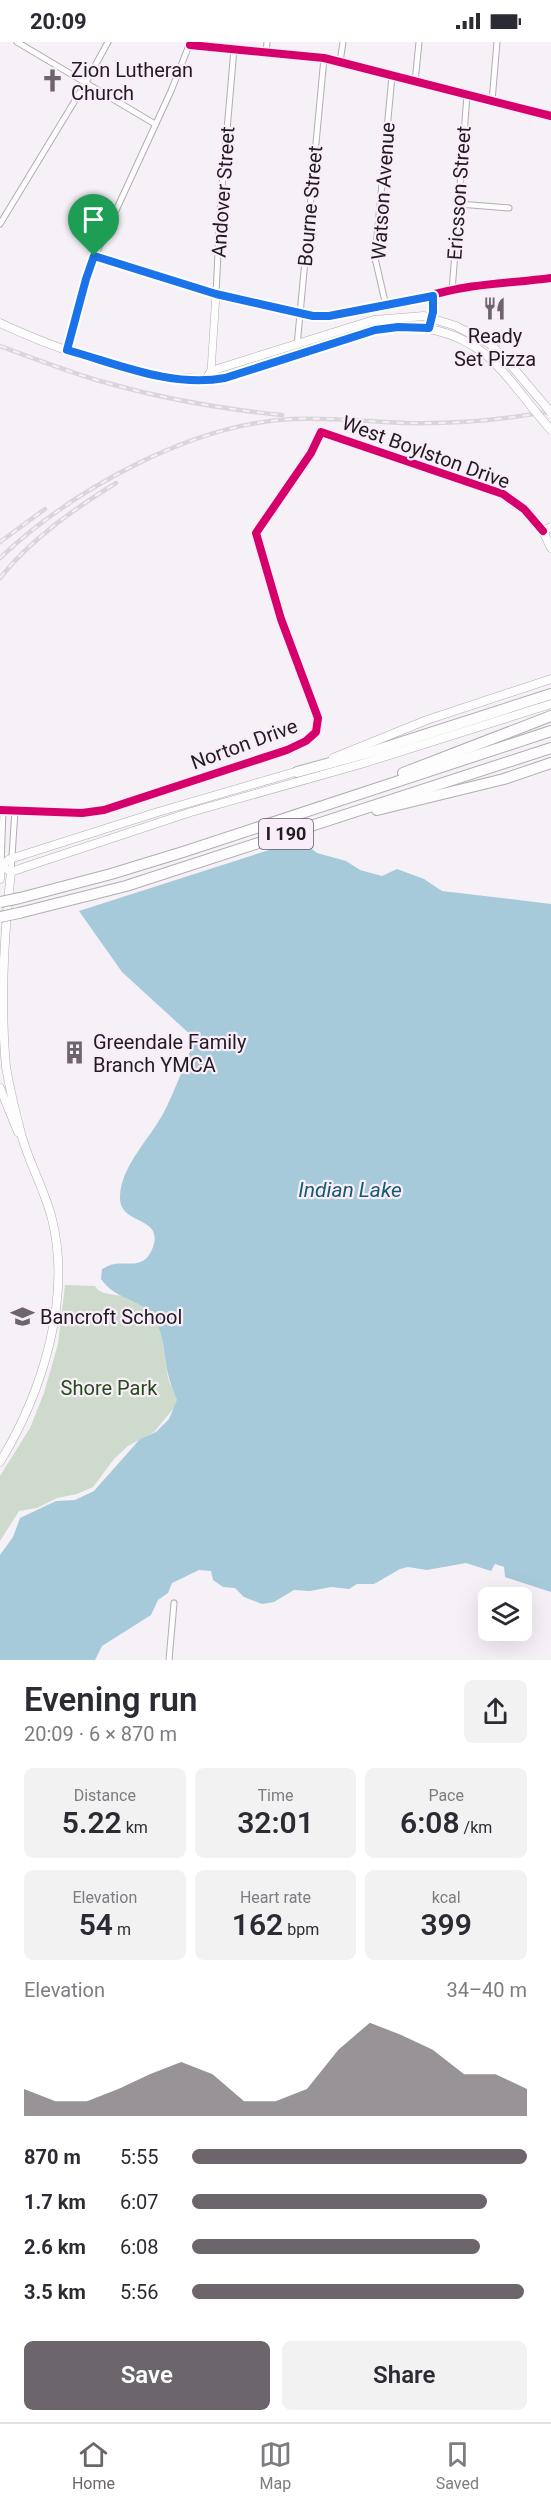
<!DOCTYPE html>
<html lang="en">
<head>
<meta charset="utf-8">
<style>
	:root { --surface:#fff; --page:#f2f2f3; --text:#2b2b33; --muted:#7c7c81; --line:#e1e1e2; --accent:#6c666c }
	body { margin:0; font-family:Roboto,sans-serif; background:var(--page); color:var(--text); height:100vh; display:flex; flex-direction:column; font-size:22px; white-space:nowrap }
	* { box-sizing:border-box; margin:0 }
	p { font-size:20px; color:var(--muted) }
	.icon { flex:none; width:33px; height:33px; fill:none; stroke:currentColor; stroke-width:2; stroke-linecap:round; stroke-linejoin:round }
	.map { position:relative; height:1618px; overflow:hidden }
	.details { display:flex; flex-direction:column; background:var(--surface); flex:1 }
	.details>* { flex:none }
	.controls { position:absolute; left:478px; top:1545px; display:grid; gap:12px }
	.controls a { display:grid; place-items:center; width:54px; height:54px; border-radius:9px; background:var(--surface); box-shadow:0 6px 24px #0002; font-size:30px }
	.pin { position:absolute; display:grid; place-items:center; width:51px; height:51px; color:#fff; margin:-62px -26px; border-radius:50% 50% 50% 0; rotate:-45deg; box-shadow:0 0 6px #0007 }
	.pin .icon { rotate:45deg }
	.round { display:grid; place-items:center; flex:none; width:63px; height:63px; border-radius:9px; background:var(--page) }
	.headline { display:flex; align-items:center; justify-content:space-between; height:102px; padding:0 24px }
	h1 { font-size:33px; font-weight:600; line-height:45px }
	.stats { display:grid; grid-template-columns:repeat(3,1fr); gap:9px; height:102px; padding:6px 24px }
	.stats div { display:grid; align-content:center; border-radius:9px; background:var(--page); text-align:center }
	.stats b { font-size:30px; font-weight:600 }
	.stats small { font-size:16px; font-weight:400 }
	.stats p { font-size:16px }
	.chart { height:168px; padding:12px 24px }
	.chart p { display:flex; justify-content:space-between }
	.chart svg { width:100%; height:108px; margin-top:6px; fill:var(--accent); opacity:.7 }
	.button { display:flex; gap:12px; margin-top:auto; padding:12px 24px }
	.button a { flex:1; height:69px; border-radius:9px; background:var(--accent); color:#fff; font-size:24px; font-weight:600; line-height:69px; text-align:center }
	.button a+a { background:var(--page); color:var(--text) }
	ul { padding:0 24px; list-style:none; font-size:20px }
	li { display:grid; grid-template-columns:96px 72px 1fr; align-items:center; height:45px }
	li i { height:15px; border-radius:8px; background:var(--accent) }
	.status { display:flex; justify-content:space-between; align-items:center; height:42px; padding:0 30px; background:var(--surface); direction:ltr }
	.status svg { height:16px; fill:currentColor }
	.dock { display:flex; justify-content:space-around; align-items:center; height:84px; border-top:2px solid var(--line); background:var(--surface); font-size:16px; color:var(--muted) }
	.dock a { display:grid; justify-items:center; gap:3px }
	.dock .active { color:var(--accent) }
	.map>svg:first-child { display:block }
	.green { fill:#cedacb }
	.water { fill:#a6cad9 }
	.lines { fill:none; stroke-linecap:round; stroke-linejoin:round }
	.minor-casing { stroke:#b2adb2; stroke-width:7 }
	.tertiary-casing { stroke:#b2adb2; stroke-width:8 }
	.secondary-casing { stroke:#b2adb2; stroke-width:9 }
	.motorway-casing { stroke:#b2adb2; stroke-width:12 }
	.minor { stroke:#fefdfe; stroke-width:5 }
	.tertiary { stroke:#fefdfe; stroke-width:7 }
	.secondary { stroke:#fefdfe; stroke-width:8 }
	.motorway { stroke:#fefdfe; stroke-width:10 }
	.rail-casing { stroke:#d8d6d8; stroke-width:4.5 }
	.rail { stroke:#f9edfa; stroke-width:2; stroke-dasharray:7; stroke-linecap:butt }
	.secondary-bridge-casing { stroke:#b2adb2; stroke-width:9; stroke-linecap:butt }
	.motorway-bridge-casing { stroke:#b2adb2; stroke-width:12; stroke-linecap:butt }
	.secondary-bridge { stroke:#fefdfe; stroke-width:8 }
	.motorway-bridge { stroke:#fefdfe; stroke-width:10 }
	.cycleway-casing { stroke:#f9edfa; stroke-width:11 }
	.cycleway { stroke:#d6006c; stroke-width:8 }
	.route-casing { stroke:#fff; stroke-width:12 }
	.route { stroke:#1a73e8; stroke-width:8 }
	.labels { text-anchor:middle; stroke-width:4.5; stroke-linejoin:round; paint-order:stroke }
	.shield { fill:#f9edfa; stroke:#625b62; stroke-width:1.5 }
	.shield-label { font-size:18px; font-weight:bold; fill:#211c21 }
	.poi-label { font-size:20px; fill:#211c21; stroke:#f9edfa; text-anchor:start }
	.street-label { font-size:20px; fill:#211c21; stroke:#f9edfa }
	.park-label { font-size:20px; fill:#234c17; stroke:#f9edfa }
	.water-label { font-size:21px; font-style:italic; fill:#135c70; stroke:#f9edfa }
</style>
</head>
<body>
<div class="status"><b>20:09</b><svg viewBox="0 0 49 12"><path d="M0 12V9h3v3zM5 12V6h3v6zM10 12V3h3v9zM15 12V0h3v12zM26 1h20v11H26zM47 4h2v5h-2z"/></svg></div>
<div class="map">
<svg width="551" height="1618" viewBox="0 0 551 1618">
	<rect width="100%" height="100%" fill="#f6f0f7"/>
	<!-- green -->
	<path class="green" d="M65,1243L95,1244C101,1255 118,1251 129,1256C167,1274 161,1300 168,1335C170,1345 177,1352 178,1361L154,1390L128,1404L114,1417L93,1445L77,1452L57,1456L37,1466L19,1469L0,1499V1434L30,1386L44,1351L58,1302Z"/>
	<!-- water -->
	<path class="water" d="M300,798L317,811L346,819L360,828L382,834L397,827L424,837L442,849L551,862V1550L505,1535L504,1525L495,1522L491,1529L466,1521L427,1528L408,1525L400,1527L374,1542H357L349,1547L331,1545L310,1549L294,1548L274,1560L262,1562L244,1555L235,1546L223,1545L213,1538L211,1529L199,1528L172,1541L168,1551L158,1558L151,1573L102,1604L95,1618H0V1513L13,1495L20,1476L56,1459L75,1458L94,1449L140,1397L156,1390L169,1377L177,1358C174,1350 170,1341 168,1332C163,1311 165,1287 149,1270C134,1255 115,1257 101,1237L102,1227C106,1225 111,1222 115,1222C131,1220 145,1227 153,1205C164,1173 119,1184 120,1155C121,1123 150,1097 164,1070C175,1049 183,1025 193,1003V995L122,930L79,869Z"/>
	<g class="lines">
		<defs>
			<g id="minor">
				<path d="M17,0L155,82"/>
				<path d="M190,3L324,16L551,74"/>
				<path d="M266,10L267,0"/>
				<path d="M340,20L343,0"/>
				<path d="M415,40L419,0"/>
				<path d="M492,59L497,0"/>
				<path d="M459,162L509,166"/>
				<path d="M0,182L85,42L108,0"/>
				<path d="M95,214L216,252L220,169L234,7"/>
				<path d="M452,249L467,53"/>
				<path d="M386,264L375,216L392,34"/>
				<path d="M297,304L324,16"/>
				<path d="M67,308L86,237L95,214L171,49L190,1"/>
				<path d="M0,768L82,771L104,768L287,708L306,699L316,690L318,676L281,577L256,491L311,411L321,390L503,452L524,467L543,489"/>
				<path d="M1,824L3,768"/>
				<path d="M11,830L15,768"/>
				<path d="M169,1618L174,1561"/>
			</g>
			<g id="tertiary">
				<path d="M429,286L433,270V253"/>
				<path d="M211,329L216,252L300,272L329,274L465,246L551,236"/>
			</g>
			<g id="secondary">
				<path d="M0,281C51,305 107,323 162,335C178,339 198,333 212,339L375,288C412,279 456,288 486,313C505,329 520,351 535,369"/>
				<path d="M206,337L211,329L374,278L424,274L456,284L490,302L510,322L548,367"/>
				<path d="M544,380L551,388"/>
				<path d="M551,485L543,489L551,506"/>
				<path d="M333,716L427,678L551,637"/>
				<path d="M1,824L10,817L158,770L302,728"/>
				<path d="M8,828L11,830L28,824L191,770L361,722L551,662"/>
				<path d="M0,837L1,824"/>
				<path d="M0,1046L18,1090"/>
				<path d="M0,1420C42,1351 72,1257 52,1177C45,1149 30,1123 22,1095C16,1073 10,1048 6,1025C0,961 4,893 11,830"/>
			</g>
			<g id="motorway">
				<path d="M297,730L374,709L551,652"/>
				<path d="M403,731L551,674"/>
				<path d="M377,768L504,737L551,721"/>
				<path d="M0,824H1"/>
				<path d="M20,856L111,832L183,810L551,689"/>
				<path d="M19,871L126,844L551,706"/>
				<path d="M0,939L2,937"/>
			</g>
		</defs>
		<!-- minor casing -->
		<use href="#minor" class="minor-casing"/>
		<!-- tertiary casing -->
		<use href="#tertiary" class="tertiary-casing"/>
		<!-- secondary casing -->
		<use href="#secondary" class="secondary-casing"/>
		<!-- motorway casing -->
		<use href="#motorway" class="motorway-casing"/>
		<!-- minor -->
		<use href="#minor" class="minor"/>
		<!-- tertiary -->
		<use href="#tertiary" class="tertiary"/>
		<!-- secondary -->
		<use href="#secondary" class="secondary"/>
		<!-- motorway -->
		<use href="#motorway" class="motorway"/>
		<defs>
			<g id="rail">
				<path d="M0,304C33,316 66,329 100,339C159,356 221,367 282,373"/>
				<path d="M0,500L45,467"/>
				<path d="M0,516C72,448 191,382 292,377C330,375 368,380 406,381C454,382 503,378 551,369"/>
				<path d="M0,536C31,497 74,467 116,441"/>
			</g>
		</defs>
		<!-- rail casing -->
		<use href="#rail" class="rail-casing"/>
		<!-- rail -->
		<use href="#rail" class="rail"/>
		<defs>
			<g id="secondary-bridge">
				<path d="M548,367L551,371"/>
				<path d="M535,369L544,380"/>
			</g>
			<g id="motorway-bridge">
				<path d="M0,860L20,856"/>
				<path d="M0,875L19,871"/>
			</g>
		</defs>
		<!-- secondary-bridge casing -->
		<use href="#secondary-bridge" class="secondary-bridge-casing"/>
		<!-- motorway-bridge casing -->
		<use href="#motorway-bridge" class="motorway-bridge-casing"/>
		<!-- secondary-bridge -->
		<use href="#secondary-bridge" class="secondary-bridge"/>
		<!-- motorway-bridge -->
		<use href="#motorway-bridge" class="motorway-bridge"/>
		<defs>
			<g id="cycleway">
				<path d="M190,3L324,16L551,74"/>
				<path d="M95,214L216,252L313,274C364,273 413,255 463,246C492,241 522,240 551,236"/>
				<path d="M0,768L82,771L104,768L287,708L306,699L316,690L318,676L281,577L256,491L311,411L321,390L503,452L524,467L543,489"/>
			</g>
		</defs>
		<!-- cycleway casing -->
		<use href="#cycleway" class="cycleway-casing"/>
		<!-- cycleway -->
		<use href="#cycleway" class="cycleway"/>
	</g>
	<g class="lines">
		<defs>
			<path id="route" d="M94,214L216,252L313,274H329L433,254V270L429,286L398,285L375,288L225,336C172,346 118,322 67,308L86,237Z"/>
		</defs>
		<!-- route casing -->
		<use href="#route" class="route-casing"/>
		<!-- route -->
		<use href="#route" class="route"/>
	</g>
	<!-- icons -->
	<defs>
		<symbol id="church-bare" viewBox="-9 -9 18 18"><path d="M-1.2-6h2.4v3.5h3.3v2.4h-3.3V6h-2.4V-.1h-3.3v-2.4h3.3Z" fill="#6c666c" stroke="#f9edfa" stroke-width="2.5" paint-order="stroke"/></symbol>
		<symbol id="restaurant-bare" viewBox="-9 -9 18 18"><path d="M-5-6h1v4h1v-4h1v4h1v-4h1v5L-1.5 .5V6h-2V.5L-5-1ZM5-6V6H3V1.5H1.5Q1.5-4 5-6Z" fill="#6c666c" stroke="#f9edfa" stroke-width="2.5" paint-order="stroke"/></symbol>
		<symbol id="building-bare" viewBox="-9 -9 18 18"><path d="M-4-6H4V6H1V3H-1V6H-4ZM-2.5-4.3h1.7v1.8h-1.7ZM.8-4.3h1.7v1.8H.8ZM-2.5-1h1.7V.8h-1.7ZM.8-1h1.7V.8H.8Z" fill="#6c666c" stroke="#f9edfa" stroke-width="2.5" paint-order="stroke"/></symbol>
		<symbol id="school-bare" viewBox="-9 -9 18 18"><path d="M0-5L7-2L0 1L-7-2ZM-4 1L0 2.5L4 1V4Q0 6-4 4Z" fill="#6c666c" stroke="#f9edfa" stroke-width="2.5" paint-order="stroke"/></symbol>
	</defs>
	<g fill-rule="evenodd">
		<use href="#church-bare" x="36" y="22" width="33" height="33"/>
		<use href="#restaurant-bare" x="478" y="250" width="33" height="33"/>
		<use href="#building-bare" x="58" y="994" width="33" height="33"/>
		<use href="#school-bare" x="6" y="1258" width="33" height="33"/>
	</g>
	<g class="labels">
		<!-- shield labels -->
		<rect class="shield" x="259" y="777" width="54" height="30" rx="4.5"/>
		<g class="shield-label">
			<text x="286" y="798">I 190</text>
		</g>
		<!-- poi labels -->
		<g class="poi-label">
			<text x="71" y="35">Zion Lutheran<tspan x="71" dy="23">Church</tspan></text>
			<text x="495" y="301" text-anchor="middle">Ready<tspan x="495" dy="23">Set Pizza</tspan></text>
			<text x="93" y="1007">Greendale Family<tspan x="93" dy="23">Branch YMCA</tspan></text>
			<text x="40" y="1282">Bancroft School</text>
		</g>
		<!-- street labels -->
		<g class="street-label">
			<text transform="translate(383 149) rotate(-86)" y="7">Watson Avenue</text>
			<text transform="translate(223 150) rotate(-86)" y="7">Andover Street</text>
			<text transform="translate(459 151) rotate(-86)" y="7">Ericsson Street</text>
			<text transform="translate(310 164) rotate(-85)" y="7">Bourne Street</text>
			<text transform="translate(426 410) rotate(20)" y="7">West Boylston Drive</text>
			<text transform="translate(244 702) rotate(-20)" y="7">Norton Drive</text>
		</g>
		<!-- park labels -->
		<g class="park-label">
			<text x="109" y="1353">Shore Park</text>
		</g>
		<!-- water labels -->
		<g class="water-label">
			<text x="350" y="1155">Indian Lake</text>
		</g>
	</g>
</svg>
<div class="controls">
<a><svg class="icon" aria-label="layers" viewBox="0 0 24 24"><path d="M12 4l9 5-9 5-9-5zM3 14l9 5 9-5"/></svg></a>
</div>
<div class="pin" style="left:94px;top:214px;background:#1e9e55"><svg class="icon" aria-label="arrive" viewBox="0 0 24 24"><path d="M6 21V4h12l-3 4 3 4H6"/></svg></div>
</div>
<section class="details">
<div class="headline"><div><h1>Evening run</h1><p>20:09 · 6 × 870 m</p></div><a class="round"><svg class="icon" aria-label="share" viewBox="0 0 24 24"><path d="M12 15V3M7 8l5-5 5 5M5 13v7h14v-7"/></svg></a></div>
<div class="stats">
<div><p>Distance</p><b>5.22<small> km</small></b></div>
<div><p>Time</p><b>32:01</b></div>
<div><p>Pace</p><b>6:08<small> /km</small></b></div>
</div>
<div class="stats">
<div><p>Elevation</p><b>54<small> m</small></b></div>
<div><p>Heart rate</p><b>162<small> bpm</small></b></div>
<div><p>kcal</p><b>399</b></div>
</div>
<div class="chart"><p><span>Elevation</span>34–40 m</p>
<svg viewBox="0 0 160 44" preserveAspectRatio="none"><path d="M0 44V33L10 38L20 38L30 33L40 27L50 22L60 27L70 38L80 38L90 33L100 17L110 6L120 11L130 17L140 27L150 27L160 33V44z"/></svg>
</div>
<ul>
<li><b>870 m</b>5:55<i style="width:100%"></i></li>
<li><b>1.7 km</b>6:07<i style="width:88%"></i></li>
<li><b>2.6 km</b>6:08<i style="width:86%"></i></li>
<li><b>3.5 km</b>5:56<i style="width:99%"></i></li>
</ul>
<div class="button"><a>Save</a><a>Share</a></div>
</section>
<nav class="dock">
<a class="active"><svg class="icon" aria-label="home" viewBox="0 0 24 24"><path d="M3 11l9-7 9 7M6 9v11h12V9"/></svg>Home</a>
<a><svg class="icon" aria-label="map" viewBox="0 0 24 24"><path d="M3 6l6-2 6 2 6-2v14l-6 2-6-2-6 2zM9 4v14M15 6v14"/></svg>Map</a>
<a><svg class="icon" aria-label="saved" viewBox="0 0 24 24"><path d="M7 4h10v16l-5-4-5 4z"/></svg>Saved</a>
</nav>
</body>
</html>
